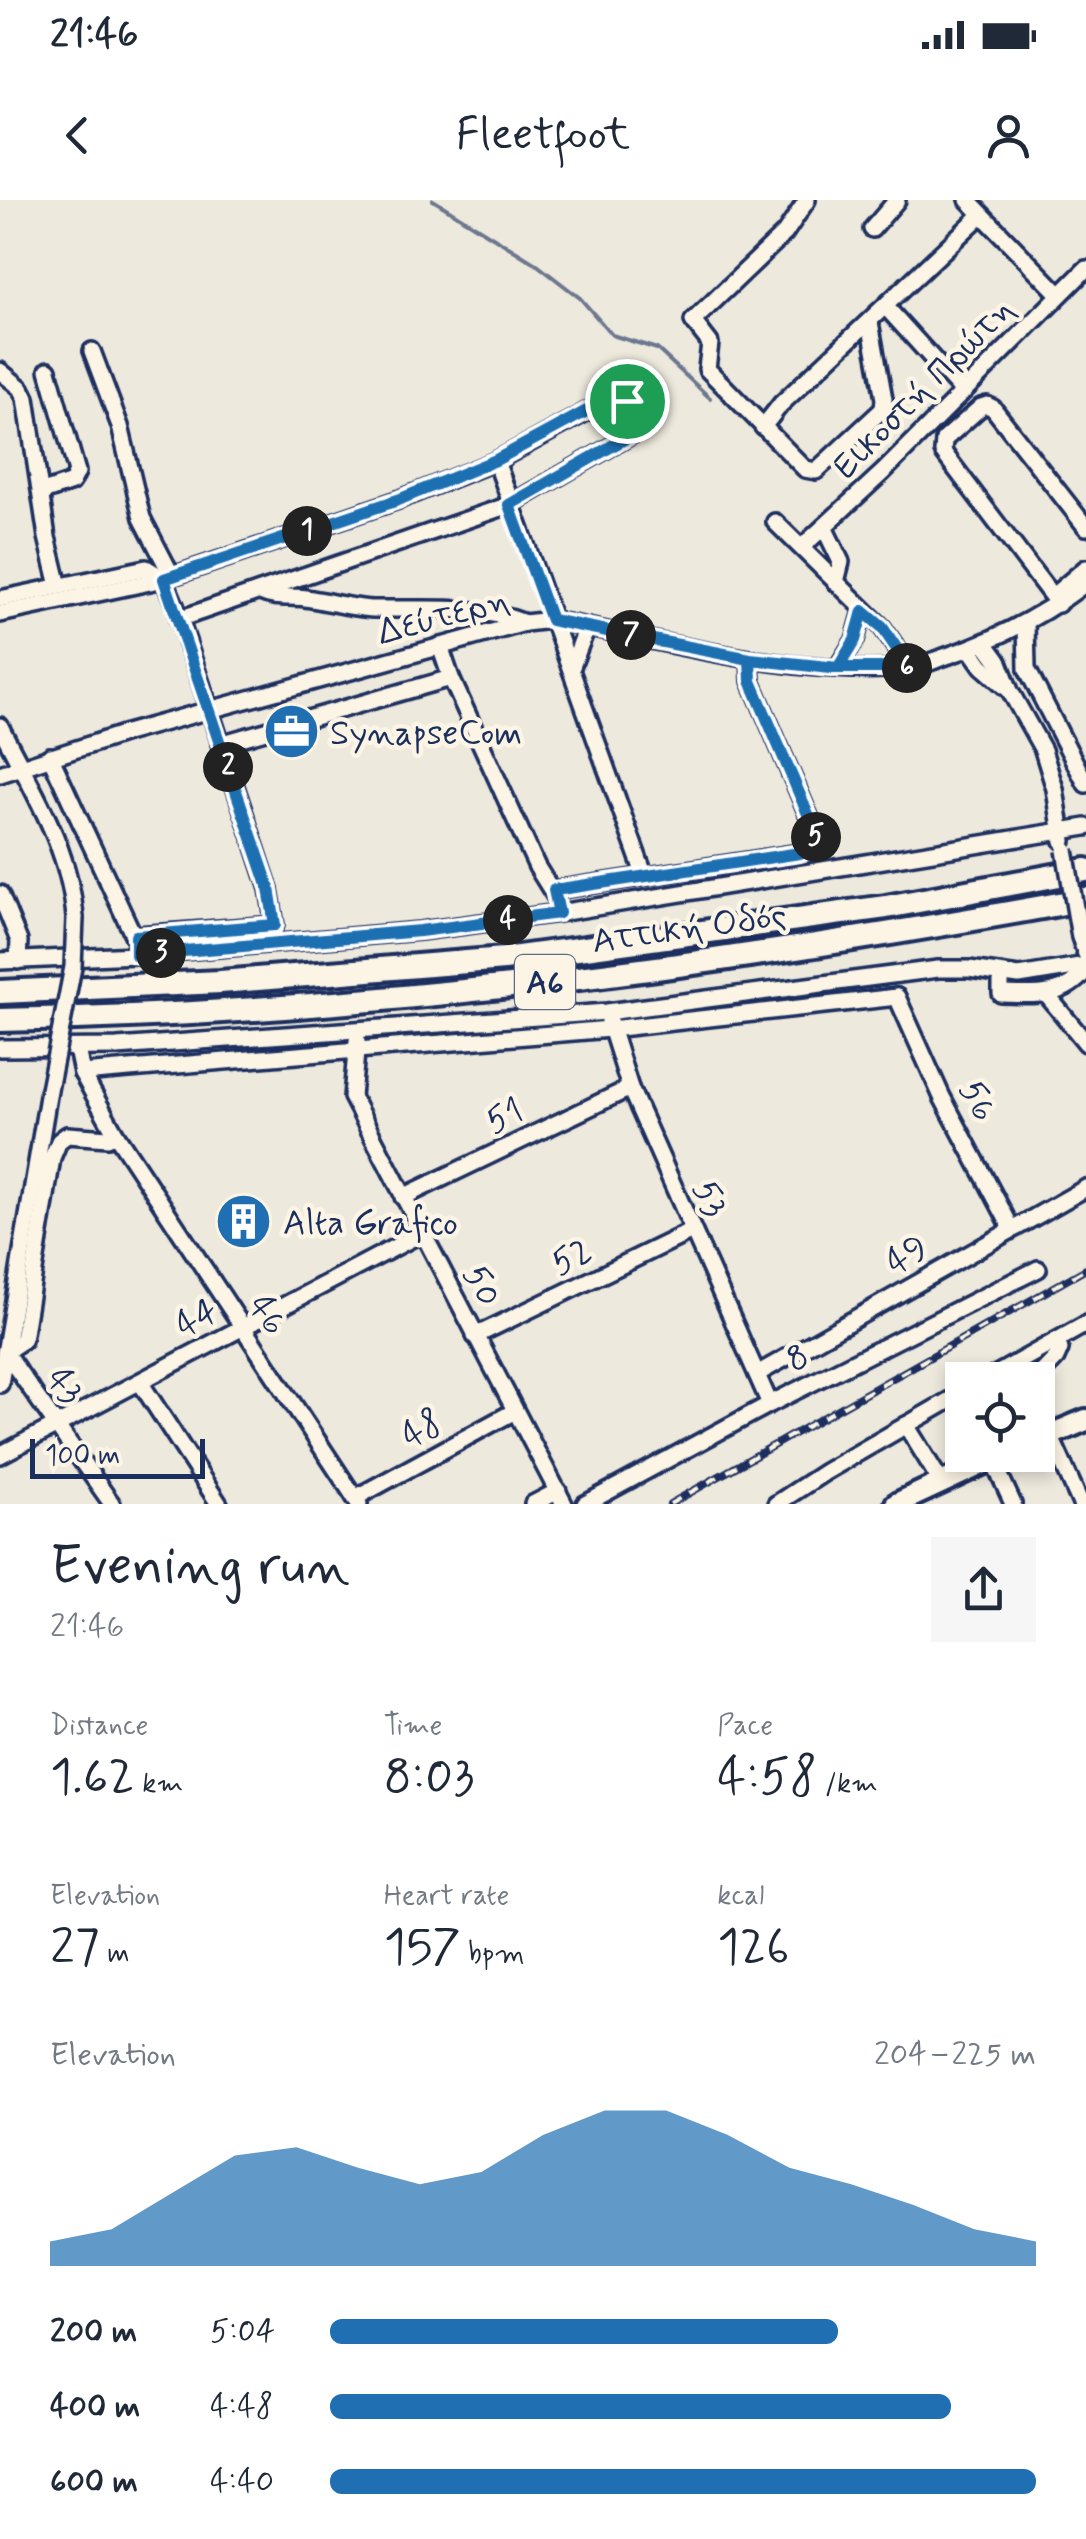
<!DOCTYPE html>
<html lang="en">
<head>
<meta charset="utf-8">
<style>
	:root { --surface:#fff; --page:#f6f6f7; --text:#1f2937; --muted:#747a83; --accent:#1f6fb2 }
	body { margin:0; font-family:Mynerve,sans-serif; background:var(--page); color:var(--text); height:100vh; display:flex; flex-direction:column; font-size:38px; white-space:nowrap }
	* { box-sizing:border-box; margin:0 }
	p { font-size:32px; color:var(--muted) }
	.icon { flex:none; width:55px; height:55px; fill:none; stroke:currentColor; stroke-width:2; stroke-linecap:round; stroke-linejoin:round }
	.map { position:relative; height:1304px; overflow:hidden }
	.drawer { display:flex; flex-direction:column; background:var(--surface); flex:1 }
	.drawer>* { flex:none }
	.fabs { position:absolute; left:945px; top:1162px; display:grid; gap:20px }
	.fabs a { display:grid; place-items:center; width:110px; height:110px; border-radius:0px; background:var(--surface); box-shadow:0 5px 15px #0003; font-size:50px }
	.scale { position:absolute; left:30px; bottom:25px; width:175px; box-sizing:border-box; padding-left:10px; border:5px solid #1b2f5e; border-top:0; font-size:28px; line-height:35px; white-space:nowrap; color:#1b2f5e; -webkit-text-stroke:8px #fcf5e5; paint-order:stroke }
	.pin { position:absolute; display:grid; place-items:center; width:85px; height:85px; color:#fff; margin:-42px; border:5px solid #fff; border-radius:50%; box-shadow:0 2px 10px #0007 }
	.km { position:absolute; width:50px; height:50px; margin:-25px; border-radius:50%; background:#222; color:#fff; font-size:28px; line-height:50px; text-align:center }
	.round { display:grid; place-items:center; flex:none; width:105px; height:105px; border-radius:0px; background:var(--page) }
	.summary { display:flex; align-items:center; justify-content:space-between; height:170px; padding:0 50px }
	h1 { font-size:55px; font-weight:600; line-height:75px }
	.figures { display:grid; grid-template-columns:repeat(3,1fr); gap:15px; height:170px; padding:10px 50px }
	.figures div { display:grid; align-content:center }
	.figures b { font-size:50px; font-weight:600 }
	.figures small { font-size:28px; font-weight:400 }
	.figures p { font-size:28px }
	.chart { height:280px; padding:20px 50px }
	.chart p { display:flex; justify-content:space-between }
	.chart svg { width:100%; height:180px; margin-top:10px; fill:var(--accent); opacity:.7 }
	ul { padding:0 50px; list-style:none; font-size:32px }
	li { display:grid; grid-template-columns:160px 120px 1fr; align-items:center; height:75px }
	li i { height:25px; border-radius:12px; background:var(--accent) }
	.status { display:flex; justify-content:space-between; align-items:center; height:70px; padding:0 50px; background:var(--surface); direction:ltr }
	.status svg { height:28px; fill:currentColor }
	header { display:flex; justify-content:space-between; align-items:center; height:130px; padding:0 50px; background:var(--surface); font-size:45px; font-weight:600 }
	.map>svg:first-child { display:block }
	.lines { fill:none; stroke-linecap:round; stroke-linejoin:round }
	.stream { stroke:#6c778f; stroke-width:4 }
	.minor-casing { stroke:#1b2f5e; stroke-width:22 }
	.major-casing { stroke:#1b2f5e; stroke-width:28 }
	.highway-casing { stroke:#1b2f5e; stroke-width:30 }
	.minor { stroke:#fcf5e5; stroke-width:15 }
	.major { stroke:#fcf5e5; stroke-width:20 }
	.highway { stroke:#fcf5e5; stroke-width:22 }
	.rail-casing { stroke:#1b2f5e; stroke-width:8 }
	.rail { stroke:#fcf5e5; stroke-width:4; stroke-dasharray:11; stroke-linecap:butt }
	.minor-bridge-casing { stroke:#1b2f5e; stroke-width:22; stroke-linecap:butt }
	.minor-bridge { stroke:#fcf5e5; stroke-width:15 }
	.route-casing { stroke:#fff; stroke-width:20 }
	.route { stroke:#1f6fb2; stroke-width:12 }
	.labels { text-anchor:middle; stroke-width:9; stroke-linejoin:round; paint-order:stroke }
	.shield { fill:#fcf5e5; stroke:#5e6a86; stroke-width:2.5 }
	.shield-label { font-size:32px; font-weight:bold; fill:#1b2f5e }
	.street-label { font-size:35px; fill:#1b2f5e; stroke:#fcf5e5 }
	.poi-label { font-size:35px; fill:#1b2f5e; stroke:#fcf5e5; text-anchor:start }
</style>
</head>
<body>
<div class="status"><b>21:46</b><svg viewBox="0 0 49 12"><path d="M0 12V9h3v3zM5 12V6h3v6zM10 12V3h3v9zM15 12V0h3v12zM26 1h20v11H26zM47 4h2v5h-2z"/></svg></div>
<header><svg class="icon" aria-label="back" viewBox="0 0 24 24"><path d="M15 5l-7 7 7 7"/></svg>Fleetfoot<svg class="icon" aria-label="person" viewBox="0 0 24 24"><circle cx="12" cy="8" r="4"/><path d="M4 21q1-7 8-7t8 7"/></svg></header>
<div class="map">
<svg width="1086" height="1304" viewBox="0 0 1086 1304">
	<rect width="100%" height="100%" fill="#eee9dd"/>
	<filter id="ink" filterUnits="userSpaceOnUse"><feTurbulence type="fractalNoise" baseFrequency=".01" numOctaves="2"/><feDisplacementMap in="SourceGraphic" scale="20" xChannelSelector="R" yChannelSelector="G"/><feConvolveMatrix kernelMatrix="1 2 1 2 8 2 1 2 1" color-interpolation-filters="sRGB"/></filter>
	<g filter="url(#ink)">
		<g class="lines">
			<!-- stream -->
			<path class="stream" d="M433,0L536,64L580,98L612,135L657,149L710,198"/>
			<defs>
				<g id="minor">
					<path d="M807,0L785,33L693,121L710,143L707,169L805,269L816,271L883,209L884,199L870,122"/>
					<path d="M968,0L1059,94"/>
					<path d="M872,29L897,0"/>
					<path d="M886,107L962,191"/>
					<path d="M92,151L120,226L142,318L172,376"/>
					<path d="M0,171L21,188L26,198L47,337L59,386"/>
					<path d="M763,227L781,204L981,15"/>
					<path d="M496,261L644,674"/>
					<path d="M43,292L72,282L77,272L48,170"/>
					<path d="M775,322L882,427L910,468"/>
					<path d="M824,327L841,362L836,382"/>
					<path d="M802,347L883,272L1086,69"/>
					<path d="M260,392C275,399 289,396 305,398C328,401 351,408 373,409C426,410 475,404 525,423"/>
					<path d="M1053,396L1086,368"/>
					<path d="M0,399L146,368L164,379L175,405L269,689L275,725L136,735"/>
					<path d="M1058,404L943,252L944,240L981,207L987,205L993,208L1086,327"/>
					<path d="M0,414L164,379L398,300L496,261L612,198L627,201L637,213L639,225L633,234L509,305L179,419"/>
					<path d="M1026,423L1027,469L1086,584"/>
					<path d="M985,443L999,462L1010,491L1043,550L1055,589L1063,641"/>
					<path d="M440,446L451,478L537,667L555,696"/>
					<path d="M970,449L982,466L1007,488"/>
					<path d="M838,467L855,440L863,411"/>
					<path d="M571,469L587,427"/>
					<path d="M0,526C31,588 70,647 75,718"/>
					<path d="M220,544L451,478"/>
					<path d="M50,556L136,741"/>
					<path d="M0,574L126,533L525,423L551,420C668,441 787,477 907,468C919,467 932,461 944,457C996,440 1042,416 1086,383"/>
					<path d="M554,690L800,653L812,648L816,639L814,628L751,481L750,459"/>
					<path d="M0,694L19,741L18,761"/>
					<path d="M1080,737L1086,754"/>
					<path d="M0,761L136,755L420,731L559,713L1086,627"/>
					<path d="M1001,776V794C1035,795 1063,799 1086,770"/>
					<path d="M1046,794L1086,843"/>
					<path d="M897,797L942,897L1012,1029"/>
					<path d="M609,821L630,888L770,1204"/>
					<path d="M357,841L352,897L564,1304"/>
					<path d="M0,848L117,847L607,812L938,769H969L1019,776L1086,765"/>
					<path d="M77,849L82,873L115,933L359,1304"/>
					<path d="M82,873L610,829L897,797"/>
					<path d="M403,997L630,888"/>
					<path d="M475,1136L692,1031"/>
					<path d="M757,1174L1086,988"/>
					<path d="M986,1180L1086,1124"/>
					<path d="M1035,1180L1056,1158L1060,1149L1056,1141"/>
					<path d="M140,1182L219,1304"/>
					<path d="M0,1184L49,890"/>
					<path d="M906,1225L941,1282"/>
					<path d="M1050,1235L1081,1304"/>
					<path d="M0,1255L422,1033"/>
					<path d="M992,1258L1013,1304"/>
					<path d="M355,1298L515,1211"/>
					<path d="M112,1304L5,1152L23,1140L52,958L59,941L67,935L108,938L115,933"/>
					<path d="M533,1304L558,1291"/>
					<path d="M585,1304L770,1204L1038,1069"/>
					<path d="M776,1304L825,1272L962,1193"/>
				</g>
				<g id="major">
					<path d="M1038,1240L1086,1220"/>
					<path d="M896,1304L1001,1255"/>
				</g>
				<g id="highway">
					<path d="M0,792L220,782L504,759L886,707L1086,670"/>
					<path d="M0,820C365,814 728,765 1086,699"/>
				</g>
			</defs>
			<!-- minor casing -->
			<use href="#minor" class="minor-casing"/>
			<!-- major casing -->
			<use href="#major" class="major-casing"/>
			<!-- highway casing -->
			<use href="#highway" class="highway-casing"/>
			<!-- minor -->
			<use href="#minor" class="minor"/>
			<!-- major -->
			<use href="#major" class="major"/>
			<!-- highway -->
			<use href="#highway" class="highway"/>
			<defs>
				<path id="rail" d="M670,1304L1086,1069"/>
			</defs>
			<!-- rail casing -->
			<use href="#rail" class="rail-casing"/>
			<!-- rail -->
			<use href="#rail" class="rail"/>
			<defs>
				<g id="minor-bridge">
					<path d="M1065,650L1080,737"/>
					<path d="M49,890L73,767L75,718"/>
				</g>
			</defs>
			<!-- minor-bridge casing -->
			<use href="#minor-bridge" class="minor-bridge-casing"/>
			<!-- minor-bridge -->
			<use href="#minor-bridge" class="minor-bridge"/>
		</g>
	</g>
	<g class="lines" filter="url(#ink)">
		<defs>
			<path id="route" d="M627,201L617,198L607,200L496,260L398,300L164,379L269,688L275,725L136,736V755L420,731L559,713L554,690L800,653C813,650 818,641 814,628L751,481L750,459L830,468H910L882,427L863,411L855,440L838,468L750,459L551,420L509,305L633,234L639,219L627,201"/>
		</defs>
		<!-- route casing -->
		<use href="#route" class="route-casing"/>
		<!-- route -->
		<use href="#route" class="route"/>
	</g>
	<!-- icons -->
	<defs>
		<symbol id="office-disc" viewBox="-11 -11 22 22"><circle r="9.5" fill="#1f6fb2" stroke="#fcf5e5"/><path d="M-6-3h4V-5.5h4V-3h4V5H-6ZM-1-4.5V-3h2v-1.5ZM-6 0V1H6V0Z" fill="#fff"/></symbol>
		<symbol id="building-disc" viewBox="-11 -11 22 22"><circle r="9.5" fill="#1f6fb2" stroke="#fcf5e5"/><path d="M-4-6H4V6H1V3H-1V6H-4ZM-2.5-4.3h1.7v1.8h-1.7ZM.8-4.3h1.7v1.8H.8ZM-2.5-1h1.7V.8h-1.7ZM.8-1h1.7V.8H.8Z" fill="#fff"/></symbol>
	</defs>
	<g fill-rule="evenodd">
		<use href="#office-disc" x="260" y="500" width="63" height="63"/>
		<use href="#building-disc" x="212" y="990" width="63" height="63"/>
	</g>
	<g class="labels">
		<!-- shield labels -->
		<rect class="shield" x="515" y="755" width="60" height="54" rx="8"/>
		<g class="shield-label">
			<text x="545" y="793">Α6</text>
		</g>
		<!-- street labels -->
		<g class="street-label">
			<text transform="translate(923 187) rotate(-45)" y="12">Εικοστή Πρώτη</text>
			<text transform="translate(443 415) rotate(-15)" y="12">Δεύτερη</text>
			<text transform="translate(689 727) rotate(-8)" y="12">Αττική Οδός</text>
			<text transform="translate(979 900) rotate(63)" y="12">56</text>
			<text transform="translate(504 915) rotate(-26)" y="12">51</text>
			<text transform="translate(711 998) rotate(66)" y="12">53</text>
			<text transform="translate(906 1054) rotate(-30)" y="12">49</text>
			<text transform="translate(571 1056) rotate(-26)" y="12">52</text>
			<text transform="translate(483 1085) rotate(63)" y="12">50</text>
			<text transform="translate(269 1114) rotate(57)" y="12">46</text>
			<text transform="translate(196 1117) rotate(-29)" y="12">44</text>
			<text transform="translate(797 1157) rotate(-27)" y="12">8</text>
			<text transform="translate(66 1185) rotate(54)" y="12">43</text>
			<text transform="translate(421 1228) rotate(-29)" y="12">48</text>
		</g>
		<!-- poi labels -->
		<g class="poi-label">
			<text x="330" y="544">SynapseCom</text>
			<text x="283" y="1034">Alta Grafico</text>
		</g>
	</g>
</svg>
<div class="fabs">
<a><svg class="icon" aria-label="locate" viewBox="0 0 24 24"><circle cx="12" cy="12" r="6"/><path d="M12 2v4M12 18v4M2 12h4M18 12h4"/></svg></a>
</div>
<div class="scale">100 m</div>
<div class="pin" style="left:627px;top:201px;background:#1e9e55"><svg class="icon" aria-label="arrive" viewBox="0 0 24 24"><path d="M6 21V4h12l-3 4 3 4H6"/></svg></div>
<b class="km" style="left:307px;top:331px">1</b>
<b class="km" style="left:228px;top:567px">2</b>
<b class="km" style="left:161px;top:753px">3</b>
<b class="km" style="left:508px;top:720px">4</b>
<b class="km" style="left:816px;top:637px">5</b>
<b class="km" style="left:907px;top:468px">6</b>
<b class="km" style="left:631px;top:435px">7</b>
</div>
<section class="drawer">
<div class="summary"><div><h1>Evening run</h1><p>21:46</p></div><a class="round"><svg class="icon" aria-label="share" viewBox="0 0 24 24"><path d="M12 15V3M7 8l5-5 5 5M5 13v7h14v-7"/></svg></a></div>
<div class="figures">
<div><p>Distance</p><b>1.62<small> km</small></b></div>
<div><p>Time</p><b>8:03</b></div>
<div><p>Pace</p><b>4:58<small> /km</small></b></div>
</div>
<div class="figures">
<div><p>Elevation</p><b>27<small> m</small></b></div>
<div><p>Heart rate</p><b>157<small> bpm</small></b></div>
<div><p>kcal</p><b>126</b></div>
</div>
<div class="chart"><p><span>Elevation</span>204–225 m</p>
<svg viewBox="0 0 160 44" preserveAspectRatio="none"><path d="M0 44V38L10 35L20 26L30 17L40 15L50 20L60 24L70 21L80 12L90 6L100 6L110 12L120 20L130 24L140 29L150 35L160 38V44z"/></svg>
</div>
<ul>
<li><b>200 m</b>5:04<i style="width:72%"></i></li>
<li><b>400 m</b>4:48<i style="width:88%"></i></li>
<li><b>600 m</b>4:40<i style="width:100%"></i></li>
</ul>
</section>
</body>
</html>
